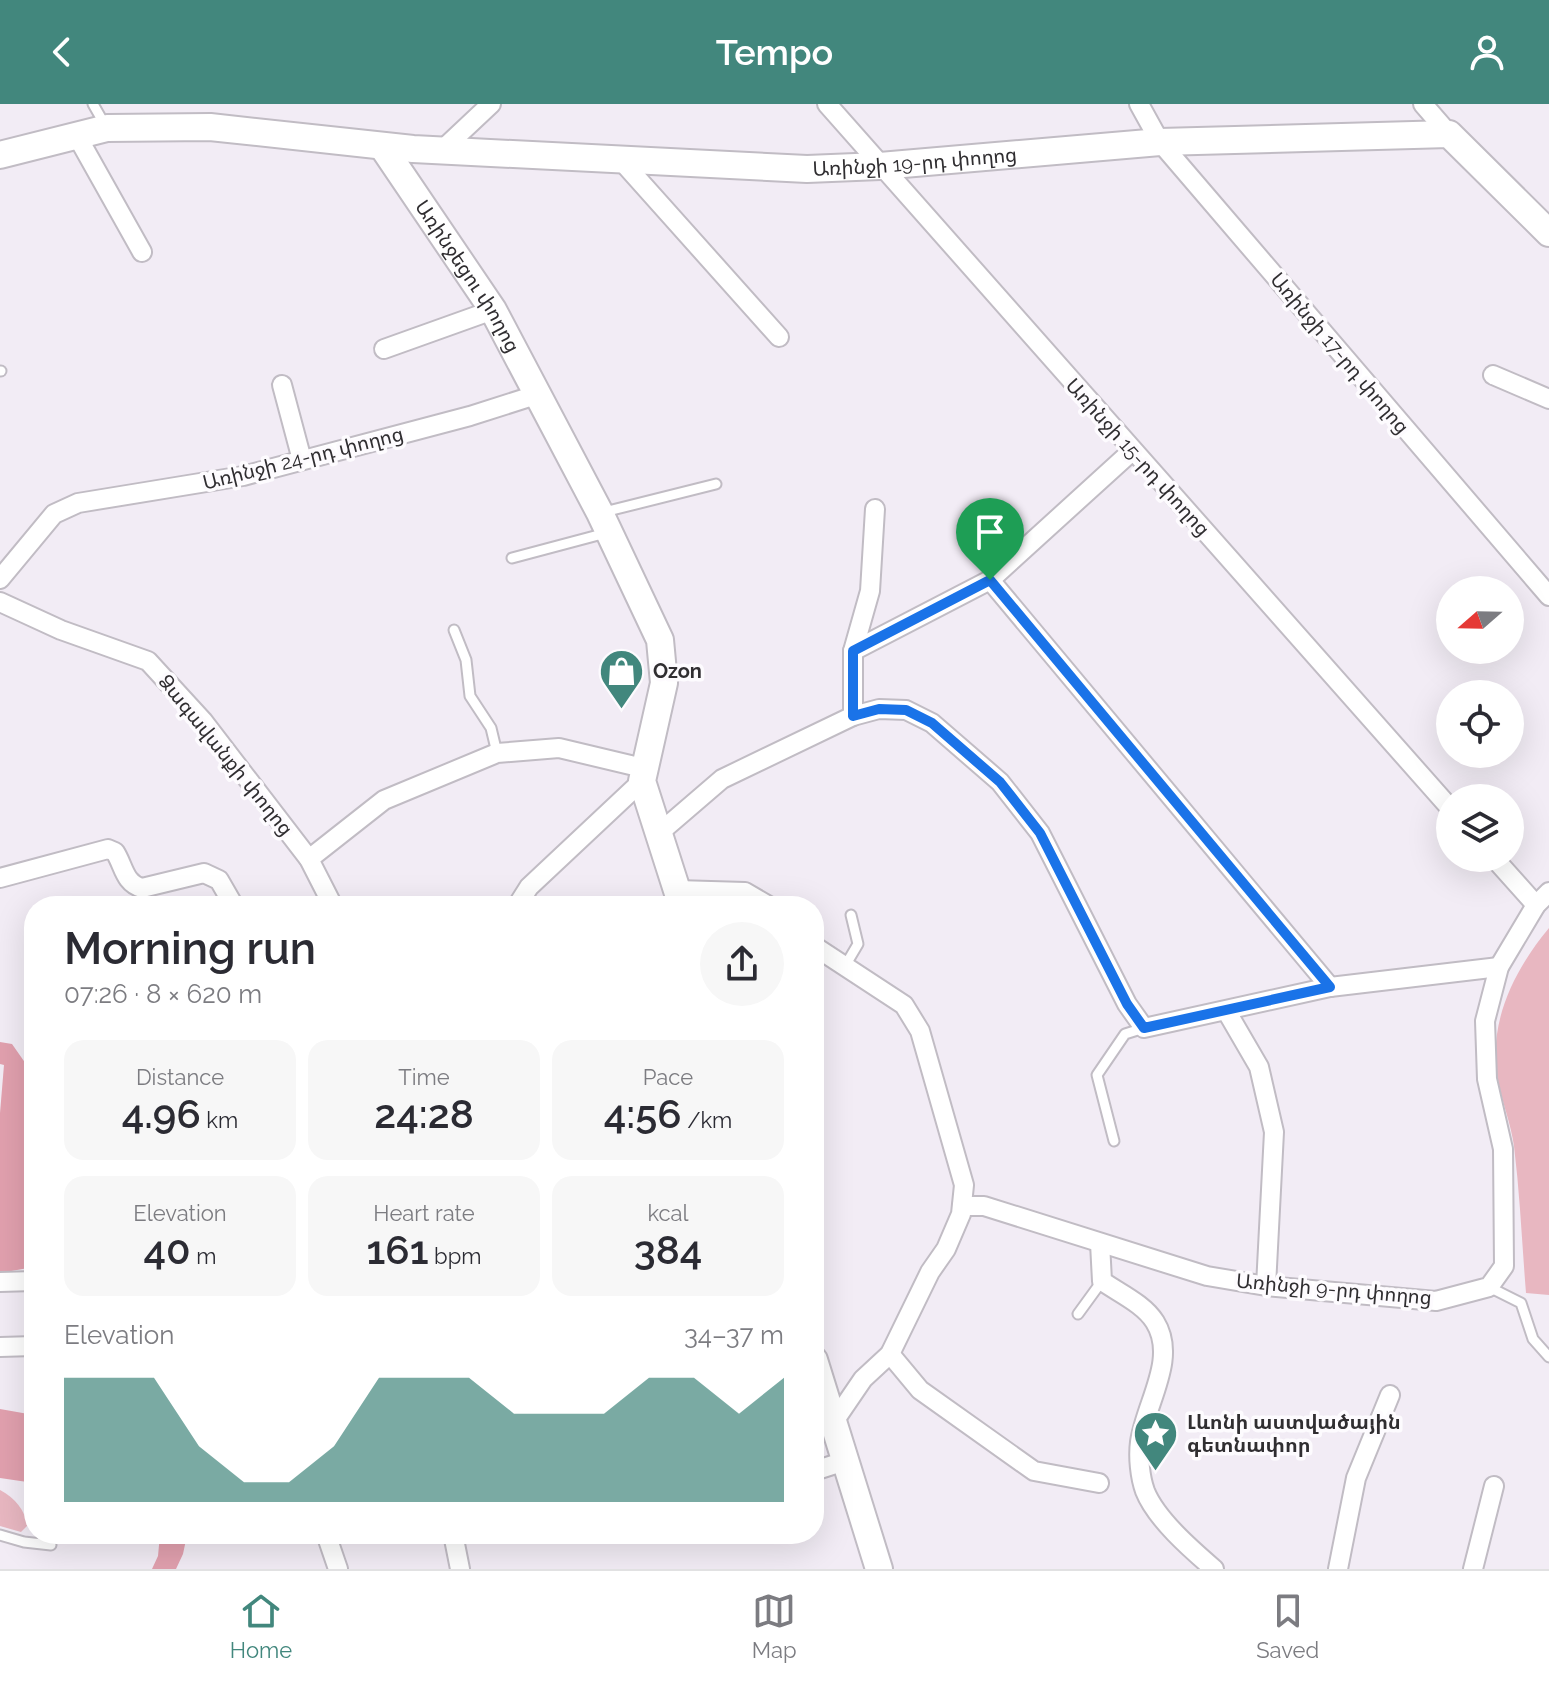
<!DOCTYPE html>
<html lang="en">
<head>
<meta charset="utf-8">
<style>
	:root { --surface:#fff; --page:#f7f7f7; --text:#2b2b33; --muted:#7c7c81; --line:#e1e1e2; --accent:#42877d }
	body { margin:0; font-family:Raleway,"Noto Sans Armenian",sans-serif; background:var(--page); color:var(--text); height:100vh; display:flex; flex-direction:column; font-size:30px; white-space:nowrap }
	* { box-sizing:border-box; margin:0 }
	p { font-size:26px; color:var(--muted) }
	.icon { flex:none; width:44px; height:44px; fill:none; stroke:currentColor; stroke-width:2; stroke-linecap:round; stroke-linejoin:round }
	.map { position:relative; flex:1; overflow:hidden }
	.panel { position:absolute; left:24px; top:792px; width:800px; height:648px; display:flex; flex-direction:column; background:var(--surface); border-radius:32px; box-shadow:0 8px 32px #0002 }
	.panel>* { flex:none }
	.needle { width:52px; rotate:250deg }
	.fabs { position:absolute; left:1436px; top:472px; display:grid; gap:16px }
	.fabs a { display:grid; place-items:center; width:88px; height:88px; border-radius:50%; background:var(--surface); box-shadow:0 8px 32px #0002; font-size:40px }
	.pin { position:absolute; display:grid; place-items:center; width:68px; height:68px; color:#fff; margin:-82px -34px; border-radius:50% 50% 50% 0; rotate:-45deg; box-shadow:0 0 8px #0007 }
	.pin .icon { rotate:45deg }
	.round { display:grid; place-items:center; flex:none; width:84px; height:84px; border-radius:42px; background:var(--page) }
	.summary { display:flex; align-items:center; justify-content:space-between; height:136px; padding:0 40px }
	h1 { font-size:44px; font-weight:600; line-height:60px }
	.figures { display:grid; grid-template-columns:repeat(3,1fr); gap:12px; height:136px; padding:8px 40px }
	.figures div { display:grid; align-content:center; border-radius:20px; background:var(--page); text-align:center }
	.figures b { font-size:40px; font-weight:600 }
	.figures small { font-size:22px; font-weight:400 }
	.figures p { font-size:22px }
	.chart { height:224px; padding:16px 40px }
	.chart p { display:flex; justify-content:space-between }
	.chart svg { width:100%; height:144px; margin-top:8px; fill:var(--accent); opacity:.7 }
	header { display:flex; justify-content:space-between; align-items:center; height:104px; padding:0 40px; background:var(--accent); color:#fff; font-size:36px; font-weight:600 }
	.tab-bar { display:flex; justify-content:space-around; align-items:center; height:112px; border-top:2px solid var(--line); background:var(--surface); font-size:22px; color:var(--muted) }
	.tab-bar a { display:grid; justify-items:center; gap:4px }
	.tab-bar .on { color:var(--accent) }
	.map>svg:first-child { display:block }
	.green { fill:#e8b7c1 }
	.forest { fill:#e1a0ae }
	.lines { fill:none; stroke-linecap:round; stroke-linejoin:round }
	.lane-casing { stroke:#c1bcc4; stroke-width:13 }
	.street-casing { stroke:#c1bcc4; stroke-width:22 }
	.secondary-casing { stroke:#c1bcc4; stroke-width:30 }
	.lane { stroke:#fff; stroke-width:9 }
	.street { stroke:#fff; stroke-width:18 }
	.secondary { stroke:#fff; stroke-width:26 }
	.route-casing { stroke:#fff; stroke-width:16 }
	.route { stroke:#1a73e8; stroke-width:10 }
	.labels { text-anchor:middle; stroke-width:7; stroke-linejoin:round; paint-order:stroke }
	.street-label { font-size:20px; fill:#302e31; stroke:#fdfbfe }
	.poi-label { font-size:20px; font-weight:bold; fill:#302e31; stroke:#fdfbfe; text-anchor:start }
</style>
</head>
<body>
<header><svg class="icon" aria-label="back" viewBox="0 0 24 24"><path d="M15 5l-7 7 7 7"/></svg>Tempo<svg class="icon" aria-label="person" viewBox="0 0 24 24"><circle cx="12" cy="8" r="4"/><path d="M4 21q1-7 8-7t8 7"/></svg></header>
<div class="map">
<svg width="1549" height="1465" viewBox="0 0 1549 1465">
	<rect width="100%" height="100%" fill="#f2ecf5"/>
	<!-- green -->
	<g class="green">
		<path d="M1549,824V1191L1526,1189C1522,1140 1520,1091 1514,1042C1511,1020 1502,998 1498,976C1487,920 1514,866 1549,824Z"/>
		<path d="M0,1386C14,1393 26,1407 27,1422L21,1428L0,1422Z"/>
	</g>
	<!-- forest -->
	<g class="forest">
		<path d="M0,938L12,940L26,960L25,1005L34,1007V1163L0,1169V1009L4,961L0,960Z"/>
		<path d="M0,1305L34,1311V1379L0,1374Z"/>
		<path d="M160,1430L187,1431L183,1450L176,1465H152L158,1452Z"/>
	</g>
	<g class="lines">
		<defs>
			<g id="lane">
				<path d="M93,0L105,21"/>
				<path d="M0,267H1"/>
				<path d="M604,408L716,380"/>
				<path d="M512,454L606,429"/>
				<path d="M454,526L466,556L470,592L491,624L497,649"/>
				<path d="M845,862L858,840L851,811"/>
				<path d="M1114,1037L1097,971L1125,930L1144,924"/>
				<path d="M1489,1183L1521,1199L1533,1235L1549,1253"/>
				<path d="M1078,1210L1102,1177"/>
				<path d="M0,1431L24,1438L51,1441"/>
			</g>
			<g id="street">
				<path d="M827,0L1450,704"/>
				<path d="M1139,0L1160,38L1549,492"/>
				<path d="M1423,0L1449,30"/>
				<path d="M77,32L142,148"/>
				<path d="M442,46L491,0"/>
				<path d="M619,54L779,233"/>
				<path d="M384,245L493,206"/>
				<path d="M1493,271L1549,295"/>
				<path d="M282,281L302,356"/>
				<path d="M0,475L54,410L78,399L243,372L470,312L539,290"/>
				<path d="M990,476L1330,883"/>
				<path d="M0,498L61,526L148,557L203,617L309,755L333,802"/>
				<path d="M853,547L990,476L1132,347"/>
				<path d="M853,612V547L870,487L875,405"/>
				<path d="M658,730L722,675L853,612L879,605L906,606L932,619L1000,678L1040,729L1127,900L1144,924L1330,883L1499,863"/>
				<path d="M1494,754L1536,801"/>
				<path d="M309,755L384,696L497,649L559,644L643,664"/>
				<path d="M0,774L108,745L115,748C124,762 124,779 142,784L204,769L219,776L234,802"/>
				<path d="M677,786L745,788L769,802"/>
				<path d="M517,802L529,783L642,677"/>
				<path d="M814,842L904,901L920,927L964,1081L961,1110L946,1145L930,1168L890,1250L863,1275L833,1319"/>
				<path d="M1227,908L1259,963L1274,1028L1266,1182"/>
				<path d="M962,1102H984L1207,1172L1266,1182L1436,1197L1489,1183L1504,1162L1503,1045L1487,975L1485,917L1499,863L1536,801L1549,788"/>
				<path d="M1100,1139L1102,1177C1119,1189 1144,1200 1155,1218C1178,1255 1145,1300 1140,1338C1138,1353 1140,1373 1145,1387C1156,1415 1192,1446 1214,1465"/>
				<path d="M0,1178L34,1177"/>
				<path d="M0,1243L34,1242"/>
				<path d="M890,1250L920,1286L1034,1367L1099,1379"/>
				<path d="M814,1367L845,1357"/>
				<path d="M326,1430L338,1465"/>
				<path d="M453,1430L460,1465"/>
				<path d="M1338,1465L1356,1374L1390,1291"/>
				<path d="M1473,1465L1494,1382"/>
			</g>
			<g id="secondary">
				<path id="s1" d="M382,42L493,206L600,409L660,536L664,579L642,677L682,802"/>
				<path id="s2" d="M0,51L107,24L210,23L413,45L807,65L880,62L1160,38L1449,30L1549,129"/>
				<path d="M814,1256L879,1465"/>
			</g>
		</defs>
		<!-- lane casing -->
		<use href="#lane" class="lane-casing"/>
		<!-- street casing -->
		<use href="#street" class="street-casing"/>
		<!-- secondary casing -->
		<use href="#secondary" class="secondary-casing"/>
		<!-- lane -->
		<use href="#lane" class="lane"/>
		<!-- street -->
		<use href="#street" class="street"/>
		<!-- secondary -->
		<use href="#secondary" class="secondary"/>
	</g>
	<g class="lines">
		<defs>
			<path id="route" d="M990,476L1330,883L1144,924L1127,900L1040,729L1000,678L932,619L906,606L879,605L853,612V547Z"/>
		</defs>
		<!-- route casing -->
		<use href="#route" class="route-casing"/>
		<!-- route -->
		<use href="#route" class="route"/>
	</g>
	<!-- icons -->
	<defs>
		<symbol id="shop-pin" viewBox="-11 -11 22 30"><path d="M0 17L-7.5 6A9.5 9.5 0 1 1 7.5 6Z" fill="#42877d" stroke="#fdfbfe"/><path d="M-5-2.5h2.3a2.7 3.5 0 0 1 5.4 0H5L5.5 6h-11ZM-1.5-2.5h3a1.5 2.3 0 0 0-3 0Z" fill="#fff"/></symbol>
		<symbol id="sight-pin" viewBox="-11 -11 22 30"><path d="M0 17L-7.5 6A9.5 9.5 0 1 1 7.5 6Z" fill="#42877d" stroke="#fdfbfe"/><path d="M0-6L1.8-2.2L6-1.7L2.9 1.2L3.7 5.4L0 3.3L-3.7 5.4L-2.9 1.2L-6-1.7L-1.8-2.2Z" fill="#fff"/></symbol>
	</defs>
	<g fill-rule="evenodd">
		<use href="#shop-pin" x="596" y="542" width="51" height="69"/>
		<use href="#sight-pin" x="1130" y="1304" width="51" height="69"/>
	</g>
	<g class="labels">
		<!-- street labels -->
		<g class="street-label">
			<text dy="7" stroke="none"><textPath href="#s2" startOffset="920">Առինջի 19-րդ փողոց</textPath></text>
			<text dy="7" stroke="none"><textPath href="#s1" startOffset="156">Առինջեցու փողոց</textPath></text>
			<text transform="translate(1340 249) rotate(50)" y="7">Առինջի 17-րդ փողոց</text>
			<text transform="translate(1138 353) rotate(48)" y="7">Առինջի 15-րդ փողոց</text>
			<text transform="translate(303 354) rotate(-14)" y="7">Առինջի 24-րդ փողոց</text>
			<text transform="translate(226 651) rotate(51)" y="7">Ձագավանքի փողոց</text>
			<text transform="translate(1334 1185) rotate(5)" y="7">Առինջի 9-րդ փողոց</text>
		</g>
		<!-- poi labels -->
		<g class="poi-label">
			<text x="653" y="574">Ozon</text>
			<text x="1187" y="1325">Լևոնի աստվածային<tspan x="1187" dy="23">գետնափոր</tspan></text>
		</g>
	</g>
</svg>
<div class="fabs">
<a><svg class="needle" viewBox="-14 -14 28 28"><path d="M0-13l5 13h-10z" fill="#e53935"/><path d="M0 13l5-13h-10z" fill="#7c7c81"/></svg></a>
<a><svg class="icon" aria-label="locate" viewBox="0 0 24 24"><circle cx="12" cy="12" r="6"/><path d="M12 2v4M12 18v4M2 12h4M18 12h4"/></svg></a>
<a><svg class="icon" aria-label="layers" viewBox="0 0 24 24"><path d="M12 4l9 5-9 5-9-5zM3 14l9 5 9-5"/></svg></a>
</div>
<div class="pin" style="left:990px;top:476px;background:#1e9e55"><svg class="icon" aria-label="arrive" viewBox="0 0 24 24"><path d="M6 21V4h12l-3 4 3 4H6"/></svg></div>
<section class="panel">
<div class="summary"><div><h1>Morning run</h1><p>07:26 · 8 × 620 m</p></div><a class="round"><svg class="icon" aria-label="share" viewBox="0 0 24 24"><path d="M12 15V3M7 8l5-5 5 5M5 13v7h14v-7"/></svg></a></div>
<div class="figures">
<div><p>Distance</p><b>4.96<small> km</small></b></div>
<div><p>Time</p><b>24:28</b></div>
<div><p>Pace</p><b>4:56<small> /km</small></b></div>
</div>
<div class="figures">
<div><p>Elevation</p><b>40<small> m</small></b></div>
<div><p>Heart rate</p><b>161<small> bpm</small></b></div>
<div><p>kcal</p><b>384</b></div>
</div>
<div class="chart"><p><span>Elevation</span>34–37 m</p>
<svg viewBox="0 0 160 44" preserveAspectRatio="none"><path d="M0 44V6L10 6L20 6L30 27L40 38L50 38L60 27L70 6L80 6L90 6L100 17L110 17L120 17L130 6L140 6L150 17L160 6V44z"/></svg>
</div>
</section>
</div>
<nav class="tab-bar">
<a class="on"><svg class="icon" aria-label="home" viewBox="0 0 24 24"><path d="M3 11l9-7 9 7M6 9v11h12V9"/></svg>Home</a>
<a><svg class="icon" aria-label="map" viewBox="0 0 24 24"><path d="M3 6l6-2 6 2 6-2v14l-6 2-6-2-6 2zM9 4v14M15 6v14"/></svg>Map</a>
<a><svg class="icon" aria-label="saved" viewBox="0 0 24 24"><path d="M7 4h10v16l-5-4-5 4z"/></svg>Saved</a>
</nav>
</body>
</html>
